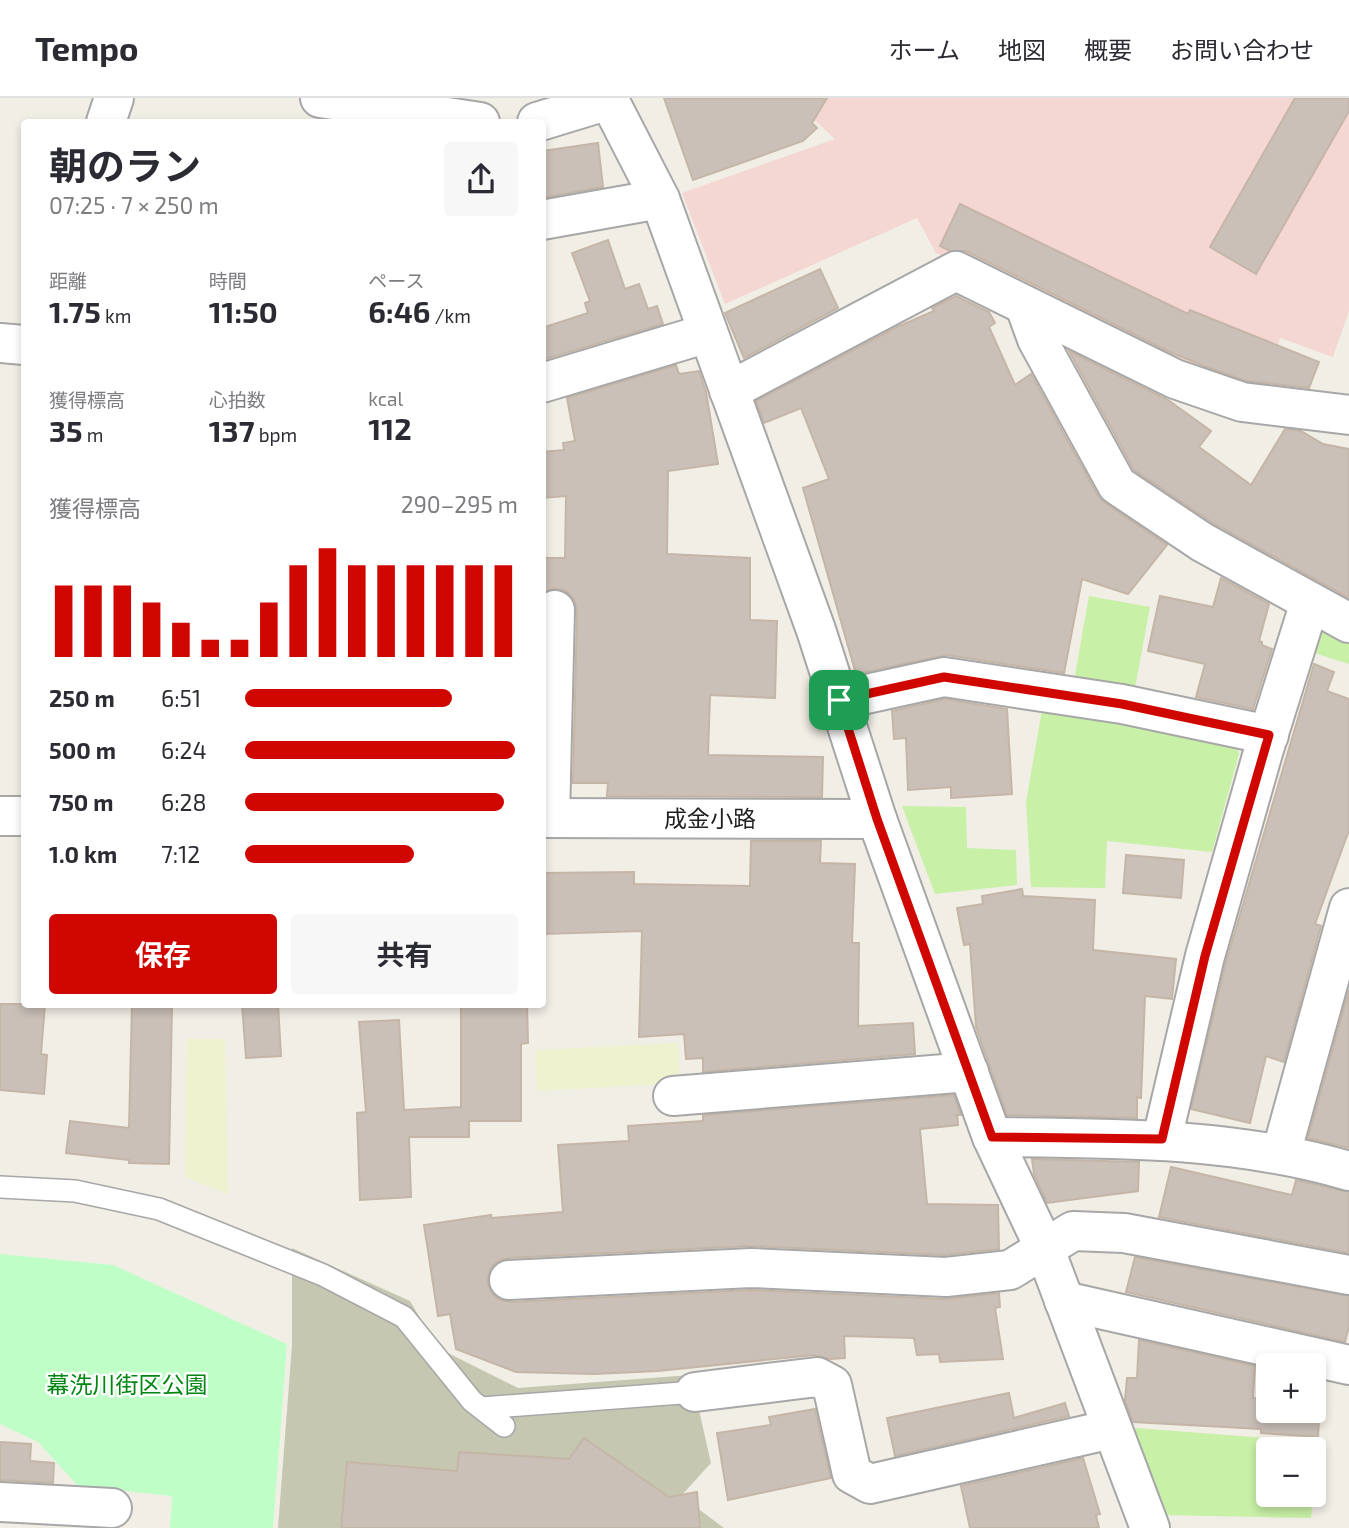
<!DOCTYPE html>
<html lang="ja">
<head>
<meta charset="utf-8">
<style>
	:root { --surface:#fff; --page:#f7f7f7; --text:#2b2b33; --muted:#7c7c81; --line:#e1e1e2; --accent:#d00700 }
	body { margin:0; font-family:"Exo 2","Noto Sans JP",sans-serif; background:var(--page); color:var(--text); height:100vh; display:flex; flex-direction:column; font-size:26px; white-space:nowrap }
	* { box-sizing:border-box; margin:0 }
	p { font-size:23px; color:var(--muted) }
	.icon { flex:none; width:38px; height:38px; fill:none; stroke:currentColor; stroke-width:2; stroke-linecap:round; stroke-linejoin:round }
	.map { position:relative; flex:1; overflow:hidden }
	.drawer { position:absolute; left:21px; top:21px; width:525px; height:889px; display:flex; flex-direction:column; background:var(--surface); border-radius:7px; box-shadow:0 4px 10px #0003 }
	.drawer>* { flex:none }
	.controls { position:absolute; left:1256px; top:1255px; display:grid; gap:14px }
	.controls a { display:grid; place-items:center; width:70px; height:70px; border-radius:7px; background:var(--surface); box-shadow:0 4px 10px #0003; font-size:35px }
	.pin { position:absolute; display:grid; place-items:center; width:60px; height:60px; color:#fff; margin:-30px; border-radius:14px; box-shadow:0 4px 10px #0006 }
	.round { display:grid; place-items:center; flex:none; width:74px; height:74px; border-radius:7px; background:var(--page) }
	.summary { display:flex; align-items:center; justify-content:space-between; height:119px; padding:0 28px }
	h1 { font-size:38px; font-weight:700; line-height:52px }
	.stats { display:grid; grid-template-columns:repeat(3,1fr); gap:10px; height:119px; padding:7px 28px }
	.stats div { display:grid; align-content:center }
	.stats b { font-size:30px; font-weight:700 }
	.stats small { font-size:19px; font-weight:400 }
	.stats p { font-size:19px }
	.chart { height:196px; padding:14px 28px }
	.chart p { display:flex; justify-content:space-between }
	.chart svg { width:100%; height:126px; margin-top:7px; stroke:var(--accent); stroke-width:6 }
	.primary-button { display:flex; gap:14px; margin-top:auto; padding:14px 28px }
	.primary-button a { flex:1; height:80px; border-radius:7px; background:var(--accent); color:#fff; font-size:28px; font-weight:700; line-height:80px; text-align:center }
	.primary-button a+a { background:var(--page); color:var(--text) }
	ul { padding:0 28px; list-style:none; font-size:23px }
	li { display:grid; grid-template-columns:112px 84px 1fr; align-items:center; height:52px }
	li i { height:18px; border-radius:9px; background:var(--accent) }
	header { display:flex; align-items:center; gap:42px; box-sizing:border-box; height:98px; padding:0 35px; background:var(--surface); border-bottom:2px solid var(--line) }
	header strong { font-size:33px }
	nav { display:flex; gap:38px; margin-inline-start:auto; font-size:24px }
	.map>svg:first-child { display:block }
	.commercial { fill:#f4d6d3 }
	.construction { fill:#c6c7b0 }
	.farmland { fill:#eef2cf }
	.grass { fill:#c8f0a7 }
	.park { fill:#bfffc7 }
	.building { fill:#cac0b8; stroke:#c5b5a6; stroke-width:2 }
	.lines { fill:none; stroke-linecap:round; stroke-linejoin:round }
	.service-casing { stroke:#a7a7a7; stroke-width:24 }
	.minor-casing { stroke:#a7a7a7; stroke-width:42 }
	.tertiary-casing { stroke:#a7a7a7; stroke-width:42 }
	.service { stroke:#fff; stroke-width:21 }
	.minor { stroke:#fff; stroke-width:38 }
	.tertiary { stroke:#fff; stroke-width:38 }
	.route-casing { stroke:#fff; stroke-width:14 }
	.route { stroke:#d00700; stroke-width:9 }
	.labels { text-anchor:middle; stroke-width:5; stroke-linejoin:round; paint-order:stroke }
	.street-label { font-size:23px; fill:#202020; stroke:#fff }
	.park-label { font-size:23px; fill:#018611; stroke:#fff }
</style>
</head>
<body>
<header>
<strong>Tempo</strong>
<nav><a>ホーム</a><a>地図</a><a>概要</a><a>お問い合わせ</a></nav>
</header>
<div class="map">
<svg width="1349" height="1430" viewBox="0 0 1349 1430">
	<rect width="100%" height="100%" fill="#f1eee6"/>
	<!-- commercial -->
	<path class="commercial" d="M791,0H1349V213L1333,259L1280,240L1266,295L1147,255L936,155L917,120L725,206L682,95L835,41Z"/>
	<!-- construction -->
	<path class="construction" d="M292,1150L410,1203L438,1250L518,1290L691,1277L711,1365L681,1398L724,1430H278L292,1247Z"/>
	<!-- farmland -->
	<g class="farmland">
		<path d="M187,941H225L228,1096L185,1079Z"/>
		<path d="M678,945L680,985L537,993L535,952Z"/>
	</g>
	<!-- grass -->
	<g class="grass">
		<path d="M1089,498L1150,509L1135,590L1074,583Z"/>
		<path d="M1321,529L1349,540V566L1311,554Z"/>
		<path d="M1042,612L1116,615L1236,646L1239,656L1212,754L1107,743L1105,790L1031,789L1026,704Z"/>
		<path d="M902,708L966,709L967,750L1016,752L1017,787L935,796Z"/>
		<path d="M1136,1330L1318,1344L1314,1384V1351H1269V1396L1313,1397L1311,1420L1162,1417L1133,1337Z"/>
	</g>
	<!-- park -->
	<path class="park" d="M0,1156L113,1167L287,1246L273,1430H170L172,1398L78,1388L38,1344L0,1326Z"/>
	<!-- building -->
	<g class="building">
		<path d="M664,0H827L812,25L817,30L803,43L693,82Z"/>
		<path d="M1295,0H1349V13L1256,176L1210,149Z"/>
		<path d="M598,45L603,89L542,100V53Z"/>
		<path d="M960,106L1188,216L1190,212L1319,264L1309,290L1247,283L1209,270L1170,254L966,153H950L940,148Z"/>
		<path d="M608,142L625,191L639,186L648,211L657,208L663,226L542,262V230L588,215L585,205L590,203L572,155Z"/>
		<path d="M820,171L838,210L744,260L725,215Z"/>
		<path d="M956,198L989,214L995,225L989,229L1015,287L1031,276L1098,398L1105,405L1167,447L1128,496L1082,481L1064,575L947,557L856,576L803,390L829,381L801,310L764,325L756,303L897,229L934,213L932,210Z"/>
		<path d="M1069,253L1168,302L1211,333L1199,349L1251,387L1285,331L1301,333L1323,346L1349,351V500L1213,425L1134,372Z"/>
		<path d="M676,267L679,276L699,273L706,294L718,366L668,373L667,456L750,460V522L777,523L775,600L710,597L708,657L823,659L822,699L607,698L608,685H573L577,513L574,501L566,493L555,490L542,495V460H565L566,398L542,400V354L564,352L563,345L575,343L567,300Z"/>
		<path d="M1221,480L1269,506L1259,543L1262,544V547L1272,551L1253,611L1196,599L1205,566L1148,553L1160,498L1213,509Z"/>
		<path d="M1314,566L1334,574L1327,593L1349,601V732L1315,826L1321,828L1284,964L1266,958L1250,1025L1191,1011L1226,864Z"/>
		<path d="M945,601L1007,611L1012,696L951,700V689L908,692L906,640L894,641L892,613Z"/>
		<path d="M751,743H821L820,765L855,766L852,845H859L858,928L913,925L915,956L703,974V960L686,961L684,936L639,939L642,833L542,836V775L634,774V786L750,788Z"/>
		<path d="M1126,757L1184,762L1181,800L1123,795Z"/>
		<path d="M1022,791L1023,798L1095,802L1093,852L1176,861L1172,901L1145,898L1141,1000L1137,999V1020L1007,1017L976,929L970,846L964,847L957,810L983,806L982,798Z"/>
		<path d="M1349,892V1050L1308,1040Z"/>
		<path d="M0,906H45L41,956L47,957L44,996L0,992Z"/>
		<path d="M132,906H172L169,1066L129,1065V1062L66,1055L70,1023L129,1030Z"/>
		<path d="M242,906H278L281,958L246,960Z"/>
		<path d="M461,906H527L528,945L521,946V1023H469V1039H409L411,1099L360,1102L357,1015L366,1014L359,924L399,922L404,1012L461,1009Z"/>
		<path d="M954,997L961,1017H957L958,1027L920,1031L927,1106L998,1107L999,1151L945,1157L750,1148L508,1160L498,1163L490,1171L487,1184L491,1194L498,1201L510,1204L751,1192L945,1201L999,1195L1000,1209L995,1210L1003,1261L940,1264L939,1256L917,1257L914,1240L844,1238L845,1260L830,1261L814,1257L658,1273L594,1276L516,1274L456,1251L450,1216L438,1218L424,1127L491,1117V1120L563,1114L558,1047L629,1043L628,1028L703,1023V1017Z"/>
		<path d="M1032,1061L1139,1064L1138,1093L1047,1105L1034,1076Z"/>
		<path d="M1171,1069L1292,1097L1296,1082L1349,1094V1155L1159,1119Z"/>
		<path d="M1135,1159L1349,1198V1228L1345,1244L1126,1194Z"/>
		<path d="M1139,1242L1255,1268L1253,1300L1269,1301V1312H1314V1303L1320,1304L1318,1339L1261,1335V1331L1133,1324L1125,1302L1127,1280H1137Z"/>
		<path d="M1009,1295L1014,1320L1065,1305L1069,1318L895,1358L887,1320Z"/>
		<path d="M815,1311L831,1380L728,1402L717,1335L771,1327L769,1319Z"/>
		<path d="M584,1340L669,1399L697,1394L700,1430H341L347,1364L457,1373L459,1354L569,1361Z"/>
		<path d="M0,1344L31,1346L30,1363L54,1365L53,1385L0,1382Z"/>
		<path d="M1083,1360L1100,1416L1096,1417L1099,1430H970L961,1388Z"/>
	</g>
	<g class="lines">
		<defs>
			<g id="service">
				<path d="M0,1089L75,1093L159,1111L323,1177L404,1219L472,1303L504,1328"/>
				<path d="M482,1310L695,1294"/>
			</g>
			<g id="minor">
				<path d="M320,0L480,24"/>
				<path d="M106,24L114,0"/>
				<path d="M537,24L609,2"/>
				<path d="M542,122L660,101"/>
				<path d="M1025,208L1037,241L1117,387L1202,444L1349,525"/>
				<path d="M0,245L24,247"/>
				<path d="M542,285L708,235"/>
				<path d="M729,293L956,173L1175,281L1242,304L1349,317"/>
				<path d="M839,602L944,579L1122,606L1269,637"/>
				<path d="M0,718H24"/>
				<path d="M542,720L877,721"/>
				<path d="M550,720L555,512"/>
				<path d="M673,998L969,974"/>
				<path d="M992,1039C1112,1040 1233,1039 1349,1073"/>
				<path d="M1162,1041L1205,858L1264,651L1310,504"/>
				<path d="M1281,1056L1349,810"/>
				<path d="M509,1182L751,1170L946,1179L1010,1172L1073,1133L1124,1135L1349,1177"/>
				<path d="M1064,1203L1349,1267"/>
				<path d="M695,1294L817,1279L832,1287L852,1376L870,1386L1112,1331"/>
				<path d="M0,1404L112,1410"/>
			</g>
			<path id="tertiary" d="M608,0L660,101L816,532L877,721L992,1039L1044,1149L1150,1430"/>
		</defs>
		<!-- service casing -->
		<use href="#service" class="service-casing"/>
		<!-- minor casing -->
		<use href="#minor" class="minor-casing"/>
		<!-- tertiary casing -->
		<use href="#tertiary" class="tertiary-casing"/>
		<!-- service -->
		<use href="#service" class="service"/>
		<!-- minor -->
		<use href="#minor" class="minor"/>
		<!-- tertiary -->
		<use href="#tertiary" class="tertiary"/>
	</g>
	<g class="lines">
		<defs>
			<path id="route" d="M944,579L1122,606L1269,637L1205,858L1162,1041L992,1039L877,721L839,602Z"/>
		</defs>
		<!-- route casing -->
		<use href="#route" class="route-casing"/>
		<!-- route -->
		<use href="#route" class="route"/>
	</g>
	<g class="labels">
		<!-- street labels -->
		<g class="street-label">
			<text x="710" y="729">成金小路</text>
		</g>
		<!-- park labels -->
		<g class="park-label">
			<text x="127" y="1295">幕洗川街区公園</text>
		</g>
	</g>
</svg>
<div class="controls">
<a>+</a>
<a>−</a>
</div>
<div class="pin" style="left:839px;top:602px;background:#1e9e55"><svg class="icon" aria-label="arrive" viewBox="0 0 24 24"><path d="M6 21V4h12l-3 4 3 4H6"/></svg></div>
<section class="drawer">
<div class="summary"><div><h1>朝のラン</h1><p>07:25 · 7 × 250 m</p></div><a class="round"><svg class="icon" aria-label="share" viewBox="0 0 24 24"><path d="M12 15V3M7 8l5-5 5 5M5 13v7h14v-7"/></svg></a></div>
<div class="stats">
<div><p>距離</p><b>1.75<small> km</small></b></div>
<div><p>時間</p><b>11:50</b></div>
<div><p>ペース</p><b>6:46<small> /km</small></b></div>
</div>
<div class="stats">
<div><p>獲得標高</p><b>35<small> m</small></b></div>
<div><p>心拍数</p><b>137<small> bpm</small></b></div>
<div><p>kcal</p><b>112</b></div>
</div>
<div class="chart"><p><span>獲得標高</span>290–295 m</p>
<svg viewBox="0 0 160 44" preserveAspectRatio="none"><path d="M5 44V19M15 44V19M25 44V19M35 44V25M45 44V32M55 44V38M65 44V38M75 44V25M85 44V12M95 44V6M105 44V12M115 44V12M125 44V12M135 44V12M145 44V12M155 44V12"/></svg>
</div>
<ul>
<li><b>250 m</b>6:51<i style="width:76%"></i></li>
<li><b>500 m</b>6:24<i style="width:99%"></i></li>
<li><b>750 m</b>6:28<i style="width:95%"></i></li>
<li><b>1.0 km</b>7:12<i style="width:62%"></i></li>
</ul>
<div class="primary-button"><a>保存</a><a>共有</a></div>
</section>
</div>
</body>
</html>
